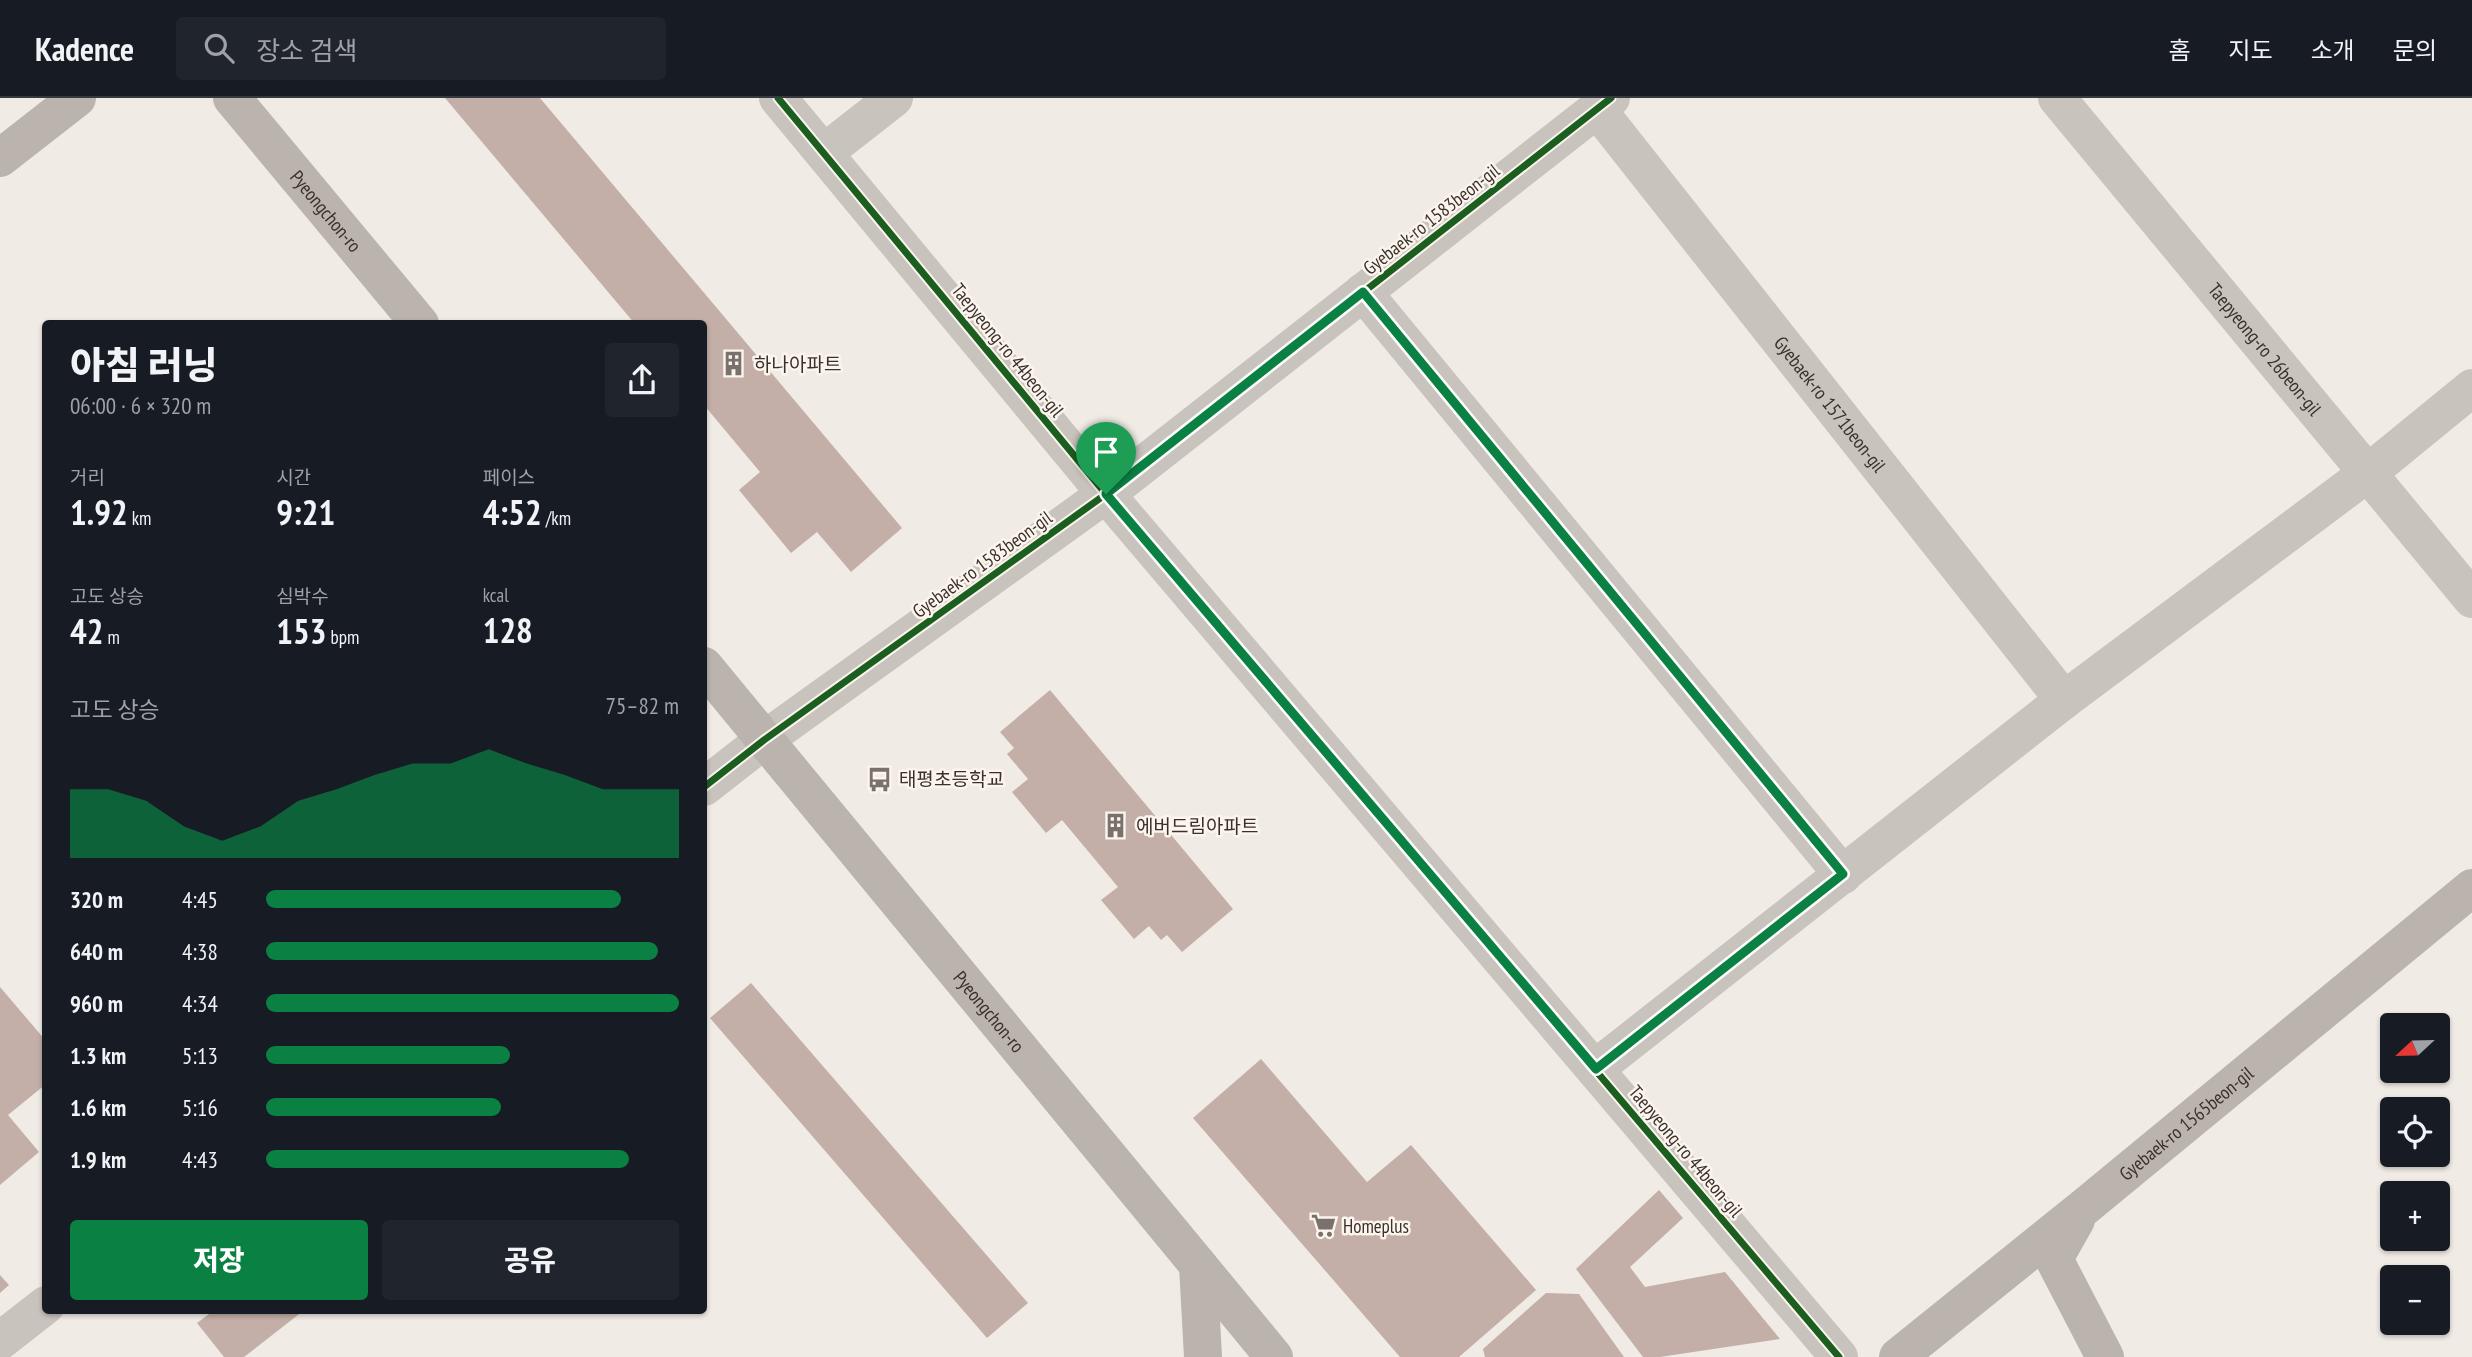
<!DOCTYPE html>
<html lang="ko">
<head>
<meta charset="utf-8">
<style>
	:root { --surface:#171b24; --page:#20242c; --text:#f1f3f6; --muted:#9ea1a6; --line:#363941; --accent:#0b8043 }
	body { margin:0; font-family:"PT Sans Narrow","Noto Sans KR",sans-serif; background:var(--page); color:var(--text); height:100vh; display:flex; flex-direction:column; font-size:26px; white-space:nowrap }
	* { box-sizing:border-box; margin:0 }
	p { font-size:23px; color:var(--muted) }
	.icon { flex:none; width:38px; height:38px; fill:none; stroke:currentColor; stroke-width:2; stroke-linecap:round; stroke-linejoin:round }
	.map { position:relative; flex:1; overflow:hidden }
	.panel { position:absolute; left:42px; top:222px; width:665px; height:994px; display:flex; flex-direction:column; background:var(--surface); border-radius:7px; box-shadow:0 2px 5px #0004 }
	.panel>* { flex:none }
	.needle { width:46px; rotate:248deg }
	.fabs { position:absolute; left:2380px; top:915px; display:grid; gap:14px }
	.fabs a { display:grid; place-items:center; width:70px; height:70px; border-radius:7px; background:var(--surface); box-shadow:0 2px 5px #0004; font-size:35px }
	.pin { position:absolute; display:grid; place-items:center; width:60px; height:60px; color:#fff; margin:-72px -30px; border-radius:50% 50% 50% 0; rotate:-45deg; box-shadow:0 0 7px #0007 }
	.pin .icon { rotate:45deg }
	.round { display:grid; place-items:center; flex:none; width:74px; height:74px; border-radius:7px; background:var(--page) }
	.overview { display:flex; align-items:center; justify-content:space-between; height:119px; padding:0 28px }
	h1 { font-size:38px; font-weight:800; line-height:52px }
	.metrics { display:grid; grid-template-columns:repeat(3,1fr); gap:10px; height:119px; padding:7px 28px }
	.metrics div { display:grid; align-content:center }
	.metrics b { font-size:35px; font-weight:800 }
	.metrics small { font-size:19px; font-weight:400 }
	.metrics p { font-size:19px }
	.chart { height:196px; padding:14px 28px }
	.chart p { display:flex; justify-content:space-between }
	.chart svg { width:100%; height:126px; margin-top:7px; fill:var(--accent); opacity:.7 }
	.cta { display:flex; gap:14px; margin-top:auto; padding:14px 28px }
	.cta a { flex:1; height:80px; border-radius:7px; background:var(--accent); color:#fff; font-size:28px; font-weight:800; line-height:80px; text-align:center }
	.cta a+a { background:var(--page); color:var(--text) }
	ul { padding:0 28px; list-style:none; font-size:23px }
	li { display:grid; grid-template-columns:112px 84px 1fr; align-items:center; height:52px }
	li i { height:18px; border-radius:9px; background:var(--accent) }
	header { display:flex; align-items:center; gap:42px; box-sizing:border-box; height:98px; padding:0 35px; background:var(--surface); border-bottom:2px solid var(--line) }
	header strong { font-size:33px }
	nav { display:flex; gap:38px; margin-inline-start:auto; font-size:24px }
	.search { width:490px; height:63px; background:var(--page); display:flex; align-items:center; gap:18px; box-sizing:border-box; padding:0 24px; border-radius:7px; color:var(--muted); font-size:26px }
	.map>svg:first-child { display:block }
	.building { fill:#c3afa7 }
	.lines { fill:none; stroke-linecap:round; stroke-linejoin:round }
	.street { stroke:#c9c3be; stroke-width:38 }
	.secondary { stroke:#bab3ae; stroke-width:38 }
	.cycleway-casing { stroke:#fbf5ee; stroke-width:11 }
	.cycleway { stroke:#1b5e20; stroke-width:7 }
	.route-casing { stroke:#fff; stroke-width:14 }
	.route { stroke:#0b8043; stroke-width:9 }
	.labels { text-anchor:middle; stroke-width:5; stroke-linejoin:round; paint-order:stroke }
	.street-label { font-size:19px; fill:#3b302b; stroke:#fbf5ee }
	.poi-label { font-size:19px; fill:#3b302b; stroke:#fbf5ee; text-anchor:start }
</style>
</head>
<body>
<header>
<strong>Kadence</strong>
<div class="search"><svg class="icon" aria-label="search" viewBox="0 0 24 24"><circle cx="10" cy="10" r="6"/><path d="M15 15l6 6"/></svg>장소 검색</div>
<nav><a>홈</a><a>지도</a><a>소개</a><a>문의</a></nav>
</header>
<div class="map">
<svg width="2472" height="1259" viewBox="0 0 2472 1259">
	<rect width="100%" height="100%" fill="#f0ebe5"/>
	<!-- building -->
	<g class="building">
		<path d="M445,0H540L902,430L851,474L817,434L791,455L739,392L760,374L704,307V226H635Z"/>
		<path d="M1050,592L1233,811L1182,854L1167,837L1161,842L1149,828L1134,841L1101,802L1118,789L1062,722L1046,735L1012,694L1028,681L1007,656L1014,650L1000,634Z"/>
		<path d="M751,885L1028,1205L987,1240L710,920Z"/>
		<path d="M0,889L46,943V986L8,1017L39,1054L0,1087Z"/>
		<path d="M1261,961L1367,1084L1411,1047L1536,1192L1459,1259H1400L1193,1020Z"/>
		<path d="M1659,1092L1683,1120L1630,1169L1645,1189L1725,1174L1780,1241L1660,1259H1643L1576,1171Z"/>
		<path d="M0,1177L9,1187L0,1195Z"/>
		<path d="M1546,1195L1579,1196L1624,1259H1485L1483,1251Z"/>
		<path d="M213,1213H303L244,1259H224L197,1225Z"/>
	</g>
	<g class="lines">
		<!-- street -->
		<g class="street">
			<path d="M778,0L1106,396L1839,1259"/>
			<path id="s1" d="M2057,0L2472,501"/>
			<path id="s2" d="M1597,11L2064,602"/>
			<path d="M825,54L894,0"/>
			<path d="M1363,194L1843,777"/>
			<path d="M704,689L764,642L1106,396L1611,0"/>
			<path d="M1596,970L2064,602L2368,375L2472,290"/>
			<path d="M0,1243L46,1207"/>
		</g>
		<!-- secondary -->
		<g class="secondary">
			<path id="s3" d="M232,0L420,226"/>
			<path d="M0,60L77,0"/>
			<path id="s4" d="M704,568L1274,1259"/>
			<path d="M2076,1122L2054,1161L2105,1259"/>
			<path d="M1198,1167L1203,1259"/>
			<path id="s5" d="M1898,1259L2082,1111L2472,790"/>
		</g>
		<defs>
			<g id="cycleway">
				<path d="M778,0L1106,396L1839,1259"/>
				<path d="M704,689L764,642L1106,396L1611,0"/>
			</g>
		</defs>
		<!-- cycleway casing -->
		<use href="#cycleway" class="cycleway-casing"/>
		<!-- cycleway -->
		<use href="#cycleway" class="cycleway"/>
	</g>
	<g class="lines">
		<defs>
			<path id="route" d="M1363,194L1843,776L1596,971L1106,396Z"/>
		</defs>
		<!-- route casing -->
		<use href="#route" class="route-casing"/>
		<!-- route -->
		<use href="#route" class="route"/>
	</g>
	<!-- icons -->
	<defs>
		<symbol id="building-bare" viewBox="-9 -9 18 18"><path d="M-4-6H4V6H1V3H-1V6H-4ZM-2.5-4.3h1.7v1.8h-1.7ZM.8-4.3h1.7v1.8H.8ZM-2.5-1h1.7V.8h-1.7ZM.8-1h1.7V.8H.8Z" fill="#7a716c" stroke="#fbf5ee" stroke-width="2.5" paint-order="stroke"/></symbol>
		<symbol id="bus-bare" viewBox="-9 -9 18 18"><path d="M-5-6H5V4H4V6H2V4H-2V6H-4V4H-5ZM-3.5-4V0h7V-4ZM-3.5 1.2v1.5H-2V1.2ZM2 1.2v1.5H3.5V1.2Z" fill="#7a716c" stroke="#fbf5ee" stroke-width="2.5" paint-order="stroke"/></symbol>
		<symbol id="supermarket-bare" viewBox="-9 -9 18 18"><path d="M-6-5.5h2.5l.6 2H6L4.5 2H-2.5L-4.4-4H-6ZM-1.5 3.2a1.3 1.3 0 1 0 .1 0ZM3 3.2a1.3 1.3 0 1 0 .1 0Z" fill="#7a716c" stroke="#fbf5ee" stroke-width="2.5" paint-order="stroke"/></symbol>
	</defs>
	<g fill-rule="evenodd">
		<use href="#building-bare" x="716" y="248" width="35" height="35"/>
		<use href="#bus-bare" x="862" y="664" width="35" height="35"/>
		<use href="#building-bare" x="1098" y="710" width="35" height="35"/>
		<use href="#supermarket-bare" x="1306" y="1110" width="35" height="35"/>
	</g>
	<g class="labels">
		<!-- street labels -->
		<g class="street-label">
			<text dy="7" stroke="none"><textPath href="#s3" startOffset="147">Pyeongchon-ro</textPath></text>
			<text transform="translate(1431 121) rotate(-38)" y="7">Gyebaek-ro 1583beon-gil</text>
			<text dy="7" stroke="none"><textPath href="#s1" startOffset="326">Taepyeong-ro 26beon-gil</textPath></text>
			<text transform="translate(1008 252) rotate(51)" y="7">Taepyeong-ro 44beon-gil</text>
			<text dy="7" stroke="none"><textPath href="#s2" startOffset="376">Gyebaek-ro 1571beon-gil</textPath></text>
			<text transform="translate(982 466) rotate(-36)" y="7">Gyebaek-ro 1583beon-gil</text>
			<text dy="7" stroke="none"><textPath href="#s4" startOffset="448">Pyeongchon-ro</textPath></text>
			<text dy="7" stroke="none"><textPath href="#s5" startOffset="371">Gyebaek-ro 1565beon-gil</textPath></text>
			<text transform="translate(1686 1053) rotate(50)" y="7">Taepyeong-ro 44beon-gil</text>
		</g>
		<!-- poi labels -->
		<g class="poi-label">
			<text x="754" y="273">하나아파트</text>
			<text x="899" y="688">태평초등학교</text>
			<text x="1136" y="735">에버드림아파트</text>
			<text x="1343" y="1135">Homeplus</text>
		</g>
	</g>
</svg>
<div class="fabs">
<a><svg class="needle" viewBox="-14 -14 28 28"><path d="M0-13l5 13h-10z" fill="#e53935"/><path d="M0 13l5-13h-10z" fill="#9ea1a6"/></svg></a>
<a><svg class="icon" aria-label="locate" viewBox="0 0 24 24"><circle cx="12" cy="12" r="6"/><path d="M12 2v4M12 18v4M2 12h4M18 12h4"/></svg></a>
<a>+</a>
<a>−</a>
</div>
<div class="pin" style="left:1106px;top:396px;background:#1e9e55"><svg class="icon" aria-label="arrive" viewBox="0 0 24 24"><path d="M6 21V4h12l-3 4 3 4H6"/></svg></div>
<section class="panel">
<div class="overview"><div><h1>아침 러닝</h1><p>06:00 · 6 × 320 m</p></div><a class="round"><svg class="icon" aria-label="share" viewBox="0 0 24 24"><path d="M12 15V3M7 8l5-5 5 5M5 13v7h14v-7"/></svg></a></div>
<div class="metrics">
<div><p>거리</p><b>1.92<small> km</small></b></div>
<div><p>시간</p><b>9:21</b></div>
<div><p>페이스</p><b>4:52<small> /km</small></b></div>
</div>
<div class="metrics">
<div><p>고도 상승</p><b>42<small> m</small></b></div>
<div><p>심박수</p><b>153<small> bpm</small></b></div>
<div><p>kcal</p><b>128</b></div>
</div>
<div class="chart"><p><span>고도 상승</span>75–82 m</p>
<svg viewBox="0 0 160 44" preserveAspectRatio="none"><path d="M0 44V20L10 20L20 24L30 33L40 38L50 33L60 24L70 20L80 15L90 11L100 11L110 6L120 11L130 15L140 20L150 20L160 20V44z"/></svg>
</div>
<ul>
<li><b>320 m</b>4:45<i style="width:86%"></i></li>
<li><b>640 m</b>4:38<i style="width:95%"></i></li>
<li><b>960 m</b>4:34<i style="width:100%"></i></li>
<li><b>1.3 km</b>5:13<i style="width:59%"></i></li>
<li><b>1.6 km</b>5:16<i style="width:57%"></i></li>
<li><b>1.9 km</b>4:43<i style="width:88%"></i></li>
</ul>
<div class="cta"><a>저장</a><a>공유</a></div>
</section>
</div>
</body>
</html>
